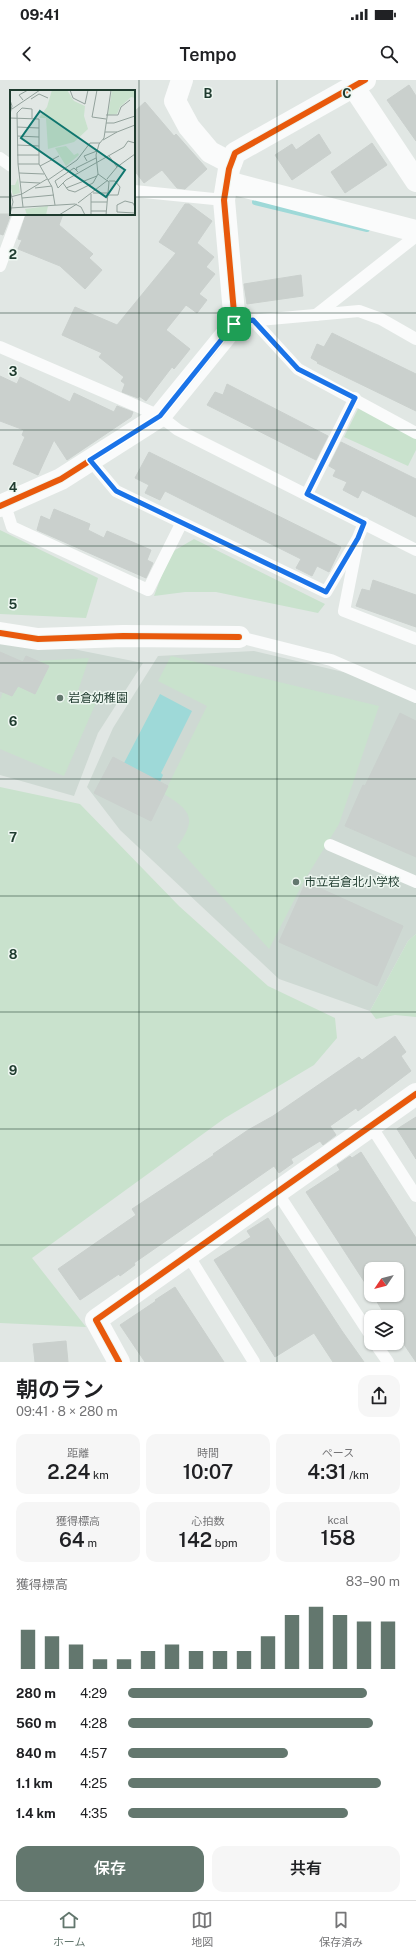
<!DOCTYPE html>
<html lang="ja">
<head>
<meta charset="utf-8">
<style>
	:root { --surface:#fff; --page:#f6f6f6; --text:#202124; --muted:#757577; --line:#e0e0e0; --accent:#63776e }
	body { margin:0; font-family:"Public Sans","Noto Sans JP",sans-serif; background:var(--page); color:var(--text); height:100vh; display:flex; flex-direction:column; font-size:15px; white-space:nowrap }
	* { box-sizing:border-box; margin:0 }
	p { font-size:13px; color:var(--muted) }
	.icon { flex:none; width:22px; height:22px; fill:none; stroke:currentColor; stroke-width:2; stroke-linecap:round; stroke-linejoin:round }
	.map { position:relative; height:1282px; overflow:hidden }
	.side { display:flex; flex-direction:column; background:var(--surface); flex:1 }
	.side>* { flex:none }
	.needle { width:26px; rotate:235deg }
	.tools { position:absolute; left:364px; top:1182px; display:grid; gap:8px }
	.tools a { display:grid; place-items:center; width:40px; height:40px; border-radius:8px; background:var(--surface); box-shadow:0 1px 3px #0004; font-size:20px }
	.pin { position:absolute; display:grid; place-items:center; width:34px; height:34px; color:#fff; margin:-17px; border-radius:8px; box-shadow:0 2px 6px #0006 }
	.round { display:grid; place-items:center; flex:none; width:42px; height:42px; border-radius:12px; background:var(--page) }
	.headline { display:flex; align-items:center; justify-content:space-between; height:68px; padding:0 16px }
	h1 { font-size:22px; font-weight:600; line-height:30px }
	.stats { display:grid; grid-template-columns:repeat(3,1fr); gap:6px; height:68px; padding:4px 16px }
	.stats div { display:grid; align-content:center; border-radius:10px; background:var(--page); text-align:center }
	.stats b { font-size:20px; font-weight:600 }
	.stats small { font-size:11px; font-weight:400 }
	.stats p { font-size:11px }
	.chart { height:112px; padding:8px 16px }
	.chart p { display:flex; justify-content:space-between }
	.chart svg { width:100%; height:72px; margin-top:4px; stroke:var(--accent); stroke-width:6 }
	.button { display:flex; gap:8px; margin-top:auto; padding:8px 16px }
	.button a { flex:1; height:46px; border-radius:12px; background:var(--accent); color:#fff; font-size:16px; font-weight:600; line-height:46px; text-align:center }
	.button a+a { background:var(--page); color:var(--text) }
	ul { padding:0 16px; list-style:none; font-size:13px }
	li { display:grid; grid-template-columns:64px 48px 1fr; align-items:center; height:30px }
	li i { height:10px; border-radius:5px; background:var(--accent) }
	.status { display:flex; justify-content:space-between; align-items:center; height:28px; padding:0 20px; background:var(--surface); direction:ltr }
	.status svg { height:11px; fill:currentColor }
	header { display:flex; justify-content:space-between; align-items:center; height:52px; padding:0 16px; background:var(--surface); font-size:18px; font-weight:600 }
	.menu { display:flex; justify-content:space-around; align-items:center; height:56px; border-top:1px solid var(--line); background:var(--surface); font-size:11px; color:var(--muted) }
	.menu a { display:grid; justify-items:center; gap:2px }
	.menu .active { color:var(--accent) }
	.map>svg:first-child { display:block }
	.built { fill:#ced9d3 }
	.green { fill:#c9e2cd }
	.water { fill:#9ed9d8 }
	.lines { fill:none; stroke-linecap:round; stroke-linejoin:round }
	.stream { stroke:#9ed9d8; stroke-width:6 }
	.building { fill:#cad0cd; stroke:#cad0cd }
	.service { stroke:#fafbfb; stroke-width:12 }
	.minor { stroke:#fafbfb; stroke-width:22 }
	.cycleway-casing { stroke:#eef7f1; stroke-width:8 }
	.cycleway { stroke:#e8590c; stroke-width:6 }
	.route-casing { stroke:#fff; stroke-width:8 }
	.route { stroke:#1a73e8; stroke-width:5 }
	.grid { fill:none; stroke:#1f3b2f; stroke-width:1; stroke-opacity:0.55 }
	.poi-dot { fill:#63776e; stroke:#eef7f1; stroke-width:1.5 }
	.labels { text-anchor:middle; stroke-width:3; stroke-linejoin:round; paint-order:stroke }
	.poi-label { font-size:12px; fill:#1f3b2f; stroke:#eef7f1; text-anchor:start }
	.inset-road { fill:none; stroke:#93a29c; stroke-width:1 }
	.view { fill:#0f766e; fill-opacity:0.15; stroke:#0f766e; stroke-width:2 }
	.inset-edge { fill:none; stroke:#1f3b2f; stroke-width:2 }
	.grid-label { font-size:13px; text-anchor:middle; font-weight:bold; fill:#1f3b2f; stroke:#eef7f1; stroke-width:3; stroke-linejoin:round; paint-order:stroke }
</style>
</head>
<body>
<div class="status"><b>09:41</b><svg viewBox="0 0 49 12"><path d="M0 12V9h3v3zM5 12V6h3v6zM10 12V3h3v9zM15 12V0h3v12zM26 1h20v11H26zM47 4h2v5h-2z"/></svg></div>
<header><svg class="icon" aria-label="back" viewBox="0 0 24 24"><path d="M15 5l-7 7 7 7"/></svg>Tempo<svg class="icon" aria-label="search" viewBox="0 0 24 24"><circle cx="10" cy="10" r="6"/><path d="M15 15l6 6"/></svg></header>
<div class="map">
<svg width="416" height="1282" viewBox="0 0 416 1282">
	<rect width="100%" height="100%" fill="#e1e7e4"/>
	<!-- built -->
	<g class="built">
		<path d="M0,563L63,567L143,583L98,653L74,716L0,695Z"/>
		<path d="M254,571L356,595L416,623V854L408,861L370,931L279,899L120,750L87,707L113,648L158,576Z"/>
	</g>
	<!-- green -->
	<g class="green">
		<path d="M359,327L416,358V370L408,386L344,357Z"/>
		<path d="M0,450L98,498L86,538L0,534Z"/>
		<path d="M194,459L325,524L318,533L216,512H185L154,516L170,473Z"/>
		<path d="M171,576L379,626L339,744L304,801L269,869L177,767C197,739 192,731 164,714L207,626L158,601Z"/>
		<path d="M89,578L78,611L98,618L64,696L0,669V620L3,612L12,616L18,606L35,614L49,586L37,581Z"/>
		<path d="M0,707L80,724L179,826L268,906L335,938L337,958L314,985L225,1038L32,1178L86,1247L0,1243Z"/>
		<path d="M416,854V937L395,935L376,939L370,931L408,861Z"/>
	</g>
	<!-- water -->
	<path class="water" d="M160,614L192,631L161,693L163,695L160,702L124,683Z"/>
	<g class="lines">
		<!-- stream -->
		<path class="stream" d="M255,122L367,149"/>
	</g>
	<!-- building -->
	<g class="building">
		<path d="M409,5L416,16V61L387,20Z"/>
		<path d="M145,22L174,56L176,54L207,89L185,109L177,108L162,90L144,103L134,90V32Z"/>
		<path d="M319,54L331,73L292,100L275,75L292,64L296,70Z"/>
		<path d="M372,63L387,85L345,113L331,92Z"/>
		<path d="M185,124H189L212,141L197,163L214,177L206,187L215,194L199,214L207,220L197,233L186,225L166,250L190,269L174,289L172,287L146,321L139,316L138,318L122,312L125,304L121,301L124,297L99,277L102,273L62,255L75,227L117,245L176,173L159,162Z"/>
		<path d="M0,134H11L3,155L0,154Z"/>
		<path d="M26,134H63L59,145L93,174L89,178L102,190L85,209L60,186L18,169L22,160L18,159Z"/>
		<path d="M301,195L303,216L247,224L244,204Z"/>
		<path d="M332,253L416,294V331L317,283L318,282L311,278L317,264L324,267Z"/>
		<path d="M0,296L17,304L20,297L70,322L74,313L114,332L117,326L133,332L131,337L67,380L54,360L38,395L13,384L25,357L22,355L24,350L0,341Z"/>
		<path d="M227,304L328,356L316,380L207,325L215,312L223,315Z"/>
		<path d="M341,362L416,399V437L362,410L358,418L343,410L347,402L333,396L336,390L329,386Z"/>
		<path d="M149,372L341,467L329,492L317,486L312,496L296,488L301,479L165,411L160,420L145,413L149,405L135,398Z"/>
		<path d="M54,429L90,444L88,450L104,458L107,451L151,470L147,480L153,483L146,498L37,450L41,436L50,440Z"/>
		<path d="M373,500L416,515V547L356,526L362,509L370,511Z"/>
		<path d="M0,572L23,582L26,576L49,586L35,614L18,606L12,616L0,611Z"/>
		<path d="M400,633L416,641V777L345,746L363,705L365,706Z"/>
		<path d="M113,677L168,706L151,741L94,713Z"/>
		<path d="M306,802L403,846L377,906L279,862Z"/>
		<path d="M395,956L406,972L401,976L411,991L358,1031L356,1028L330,1046L336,1055L323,1065L320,1061L291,1079L293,1083L279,1093L274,1086L134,1183L135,1185L120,1196L119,1194L80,1220L58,1189L136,1135L132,1129L214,1075L213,1074L248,1050L273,1036L359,977L362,980Z"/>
		<path d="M416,1037V1079L397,1049Z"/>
		<path d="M361,1072L416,1158V1282L397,1254V1237H386L373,1215H397V1189H371V1212L306,1112L340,1090L337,1085L350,1076L352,1078Z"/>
		<path d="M268,1138L342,1251L364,1282H333L314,1253L275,1277L214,1180L251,1157L247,1151Z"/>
		<path d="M175,1207L224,1282H145L120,1245L156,1221L155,1220Z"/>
		<path d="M66,1261L68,1282H35L33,1264Z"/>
	</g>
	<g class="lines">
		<!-- service -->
		<g class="service">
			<path d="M0,78L11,86"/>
			<path d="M134,111L224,120"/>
			<path d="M0,186L19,134"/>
			<path d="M316,235L416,156"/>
			<path d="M253,240L298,289L416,353"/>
			<path d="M248,241L359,231L381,239L416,259"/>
			<path d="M0,267L160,336L178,350L416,470"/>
			<path d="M90,380L116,411L326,512L358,458L364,443"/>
			<path d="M307,414L355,318"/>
			<path d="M5,425L12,447L148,510L181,444"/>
			<path d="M357,465L344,531L416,559"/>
			<path d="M239,557L331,580L416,617"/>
			<path d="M330,765L416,802"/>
			<path d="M371,1046L416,1116"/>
			<path d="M277,1112L371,1256"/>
			<path d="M188,1175L254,1282"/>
			<path d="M375,1263L388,1282"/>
		</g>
		<!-- minor -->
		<g class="minor">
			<path d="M182,0L175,21L189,47L210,72L231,83"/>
			<path d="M353,6L416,101"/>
			<path d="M227,102L416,151"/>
			<path d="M0,426L61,399L160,336L235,244L224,120L229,89L235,73L365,0"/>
			<path d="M0,553L38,559L123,556L239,557"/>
			<path d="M119,1282L96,1240L416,1014"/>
		</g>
		<defs>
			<g id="cycleway">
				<path d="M0,426L61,399L160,336L235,244L224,120L229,89L235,73L365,0"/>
				<path d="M0,553L38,559L123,556L239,557"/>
				<path d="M119,1282L96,1240L416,1014"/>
			</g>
		</defs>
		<!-- cycleway casing -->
		<use href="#cycleway" class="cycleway-casing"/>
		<!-- cycleway -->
		<use href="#cycleway" class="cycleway"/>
	</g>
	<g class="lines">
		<defs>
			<path id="route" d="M253,240L298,289L355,318L307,414L364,443L358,458L326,512L116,411L90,380L160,336L234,244Z"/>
		</defs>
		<!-- route casing -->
		<use href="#route" class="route-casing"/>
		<!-- route -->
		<use href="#route" class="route"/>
	</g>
	<!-- grid -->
	<path class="grid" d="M139,0V1282M277,0V1282M0,117H11M134,117H416M0,233H416M0,350H416M0,466H416M0,583H416M0,699H416M0,816H416M0,932H416M0,1049H416M0,1165H416"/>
	<!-- markers -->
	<g class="poi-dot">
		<circle cx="60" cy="618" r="4"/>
		<circle cx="296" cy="802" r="4"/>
	</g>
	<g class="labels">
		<!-- poi labels -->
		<g class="poi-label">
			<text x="68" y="622">岩倉幼稚園</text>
			<text x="304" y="806">市立岩倉北小学校</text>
		</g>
	</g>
	<!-- overview -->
	<g transform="translate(10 10)">
		<rect width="125" height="125" fill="#e1e7e4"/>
		<path d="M42,0H57L64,11L75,16L74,26L78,39L64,52L38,59L36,28H29L37,17ZM102,0H125V8L121,7L110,17L107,24L98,25ZM56,56L64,65L68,63L69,65L56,76L45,58ZM8,88L10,103L3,105L0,95H5ZM38,116L36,125H17L15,119Z" fill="#c9e2cd"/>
		<path class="inset-road" d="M60,0L63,8L75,14L78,0M87,0L82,27L96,29M21,9L29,4L38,8M0,10L2,16L0,24M13,10L9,5L18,0M2,19L30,0M96,25H108L111,17L120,10M0,28L29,29V74L42,97L45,115M96,33H104L125,26M7,37L29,38M95,42H107L125,35M7,46L29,47M93,50L107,42M7,55L29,56M7,65H29M99,66L107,77M77,71L74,66L87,61M8,74H29M30,76L49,66M67,80L66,78L86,68M68,82L64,78L45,91L48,98L56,90L114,57L118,51L125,53M9,83L34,84M97,89L107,77L125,64M38,90L67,70L80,53H90M10,92L30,93M53,93L58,100L65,102L83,93L88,84M25,98L42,96M56,98L87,86M0,100L3,112L0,124M83,103H98M98,105H108L110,97L105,91H99M0,107L12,104L37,89M12,108L44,105M81,112H97M68,113L98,90M13,117L8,74L7,23L12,18L22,19V28M125,117L123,113L115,111L107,115V122L125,123M0,118L65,114L71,117L75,125M81,121H96M49,125L67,114M81,125V104M96,125L99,92L88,84L86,65L89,54L94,48L101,0"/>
		<path class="view" d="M30,21L115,80L96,107L11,48Z"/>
		<rect width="125" height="125" class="inset-edge"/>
	</g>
	<g class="grid-label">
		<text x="208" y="18">B</text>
		<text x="347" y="18">C</text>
		<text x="13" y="179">2</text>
		<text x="13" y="296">3</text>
		<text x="13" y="412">4</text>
		<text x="13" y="529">5</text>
		<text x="13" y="646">6</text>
		<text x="13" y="762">7</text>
		<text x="13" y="879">8</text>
		<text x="13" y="995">9</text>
	</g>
</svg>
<div class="tools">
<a><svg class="needle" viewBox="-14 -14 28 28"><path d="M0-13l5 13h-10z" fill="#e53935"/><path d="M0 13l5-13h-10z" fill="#757577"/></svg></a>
<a><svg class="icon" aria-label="layers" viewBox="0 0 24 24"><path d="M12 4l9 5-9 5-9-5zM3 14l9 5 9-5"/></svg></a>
</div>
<div class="pin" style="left:234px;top:244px;background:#1e9e55"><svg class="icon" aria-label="arrive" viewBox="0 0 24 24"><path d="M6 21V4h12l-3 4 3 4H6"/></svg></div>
</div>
<section class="side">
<div class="headline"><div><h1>朝のラン</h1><p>09:41 · 8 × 280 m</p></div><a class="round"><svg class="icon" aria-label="share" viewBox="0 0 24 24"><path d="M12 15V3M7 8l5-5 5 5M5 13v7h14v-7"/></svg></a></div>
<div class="stats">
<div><p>距離</p><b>2.24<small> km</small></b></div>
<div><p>時間</p><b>10:07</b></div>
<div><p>ペース</p><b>4:31<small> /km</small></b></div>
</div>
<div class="stats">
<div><p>獲得標高</p><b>64<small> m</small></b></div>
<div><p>心拍数</p><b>142<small> bpm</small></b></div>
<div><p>kcal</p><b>158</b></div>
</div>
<div class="chart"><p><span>獲得標高</span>83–90 m</p>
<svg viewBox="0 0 160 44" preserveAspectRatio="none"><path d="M5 44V20M15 44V24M25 44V29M35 44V38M45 44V38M55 44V33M65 44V29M75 44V33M85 44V33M95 44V33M105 44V24M115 44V11M125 44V6M135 44V11M145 44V15M155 44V15"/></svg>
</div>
<ul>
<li><b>280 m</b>4:29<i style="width:88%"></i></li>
<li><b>560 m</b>4:28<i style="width:90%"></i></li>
<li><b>840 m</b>4:57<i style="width:59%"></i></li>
<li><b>1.1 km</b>4:25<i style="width:93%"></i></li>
<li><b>1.4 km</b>4:35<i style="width:81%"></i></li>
</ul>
<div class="button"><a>保存</a><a>共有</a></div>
</section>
<nav class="menu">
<a class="active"><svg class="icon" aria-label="home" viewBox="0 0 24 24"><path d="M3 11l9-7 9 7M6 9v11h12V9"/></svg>ホーム</a>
<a><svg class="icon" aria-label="map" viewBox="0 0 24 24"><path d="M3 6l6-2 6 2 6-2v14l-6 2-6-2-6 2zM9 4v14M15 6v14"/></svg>地図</a>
<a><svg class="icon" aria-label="saved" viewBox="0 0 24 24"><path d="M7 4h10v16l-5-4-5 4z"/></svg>保存済み</a>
</nav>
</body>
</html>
